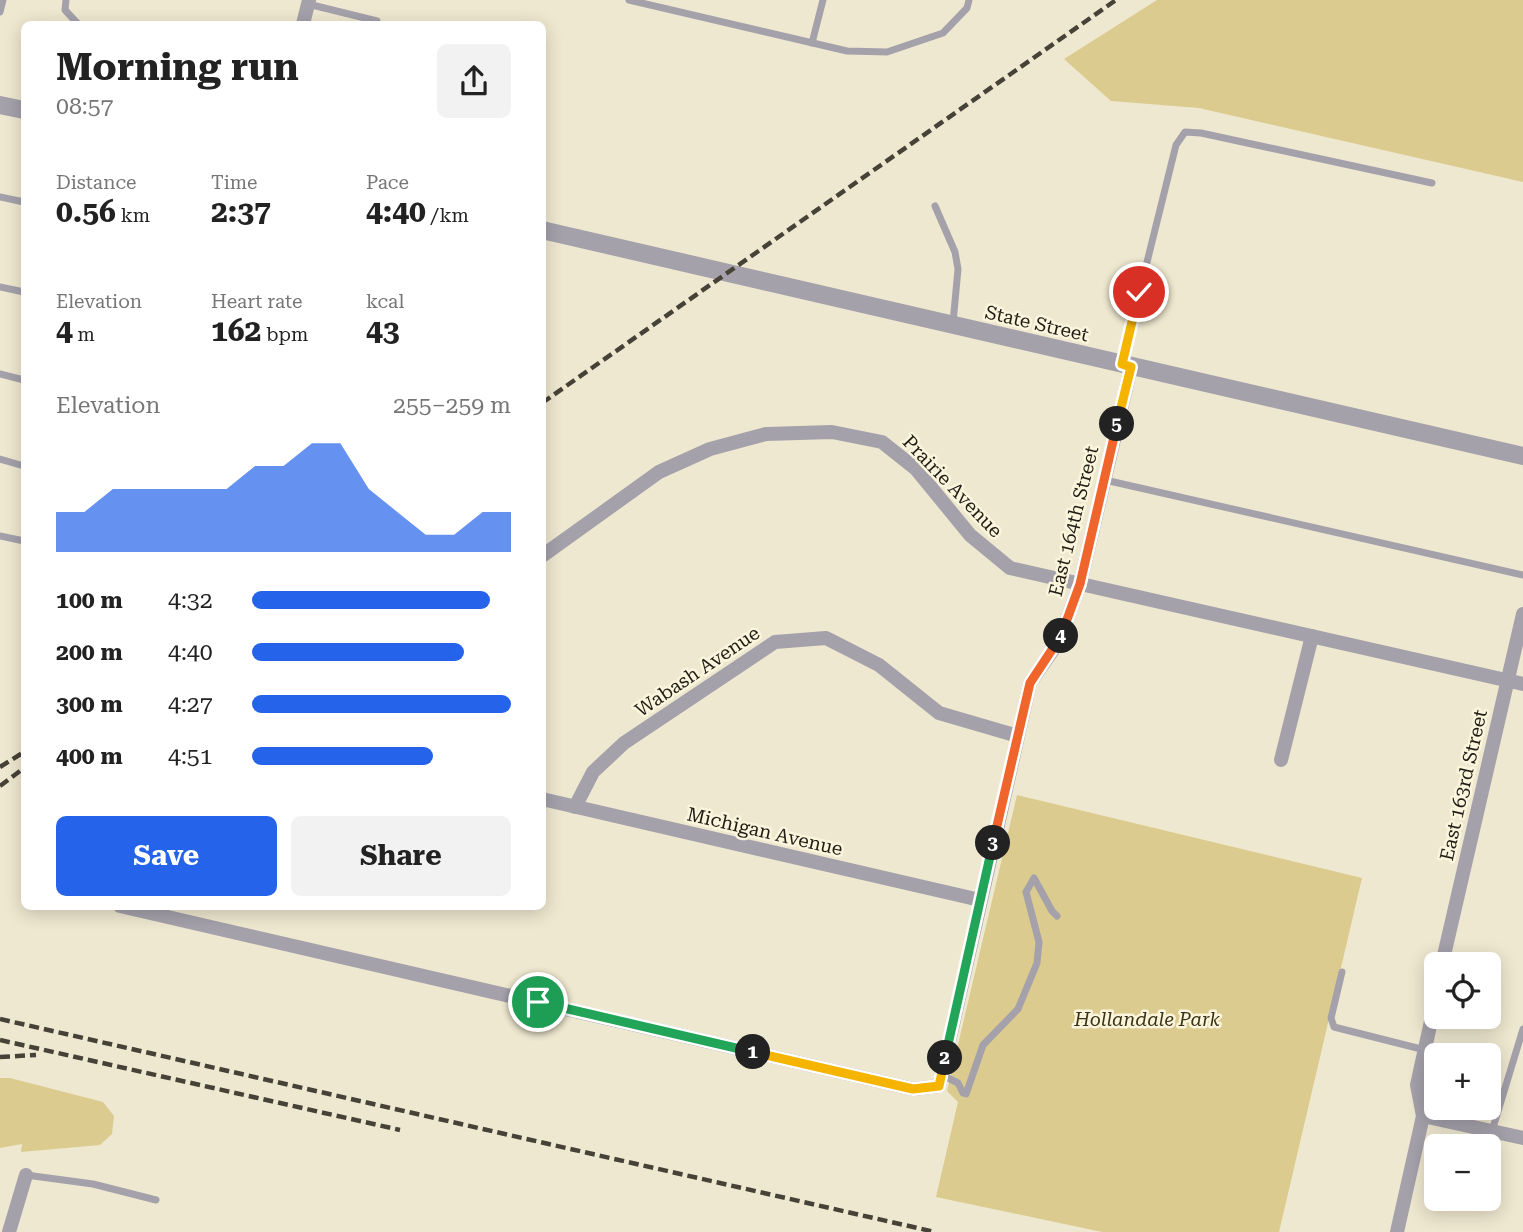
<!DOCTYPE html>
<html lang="en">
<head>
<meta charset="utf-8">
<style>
	:root { --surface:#fff; --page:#f2f2f2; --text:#222; --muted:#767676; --accent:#2563eb }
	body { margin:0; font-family:"Roboto Serif",serif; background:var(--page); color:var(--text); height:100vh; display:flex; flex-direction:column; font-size:26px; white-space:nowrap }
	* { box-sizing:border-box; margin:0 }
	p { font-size:23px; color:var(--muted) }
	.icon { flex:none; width:38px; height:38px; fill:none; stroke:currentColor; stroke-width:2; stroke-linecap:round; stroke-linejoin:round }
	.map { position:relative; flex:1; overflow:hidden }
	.drawer { position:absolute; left:21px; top:21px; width:525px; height:889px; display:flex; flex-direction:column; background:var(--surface); border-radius:10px; box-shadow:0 4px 18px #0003 }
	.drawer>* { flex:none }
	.tools { position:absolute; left:1424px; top:952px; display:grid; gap:14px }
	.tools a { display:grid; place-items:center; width:77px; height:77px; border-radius:10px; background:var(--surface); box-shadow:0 4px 18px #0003; font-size:35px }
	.pin { position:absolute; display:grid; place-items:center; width:60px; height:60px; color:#fff; margin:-30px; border:4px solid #fff; border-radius:50%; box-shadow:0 2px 7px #0007 }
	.km { position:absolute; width:35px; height:35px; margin:-18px; border-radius:50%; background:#222; color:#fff; font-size:19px; line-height:35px; text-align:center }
	.round { display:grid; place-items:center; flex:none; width:74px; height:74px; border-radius:10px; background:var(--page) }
	.headline { display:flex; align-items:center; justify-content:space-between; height:119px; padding:0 35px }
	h1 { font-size:38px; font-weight:700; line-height:52px }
	.stats { display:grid; grid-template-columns:repeat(3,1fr); gap:10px; height:119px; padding:7px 35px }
	.stats div { display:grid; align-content:center }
	.stats b { font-size:30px; font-weight:700 }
	.stats small { font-size:19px; font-weight:400 }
	.stats p { font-size:19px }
	.chart { height:196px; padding:14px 35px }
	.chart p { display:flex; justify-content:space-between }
	.chart svg { width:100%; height:126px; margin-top:7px; fill:var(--accent); opacity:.7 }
	.cta { display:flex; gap:14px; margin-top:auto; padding:14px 35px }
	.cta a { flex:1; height:80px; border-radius:10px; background:var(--accent); color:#fff; font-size:28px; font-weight:700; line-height:80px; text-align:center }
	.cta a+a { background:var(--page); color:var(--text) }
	ul { padding:0 35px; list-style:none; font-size:23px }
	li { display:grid; grid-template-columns:112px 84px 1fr; align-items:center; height:52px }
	li i { height:18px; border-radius:9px; background:var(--accent) }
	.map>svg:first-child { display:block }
	.green { fill:#dccb8f }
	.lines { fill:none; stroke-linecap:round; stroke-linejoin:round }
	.service { stroke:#a4a1ab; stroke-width:7 }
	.minor { stroke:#a4a1ab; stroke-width:14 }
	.tertiary { stroke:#a4a1ab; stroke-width:18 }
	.rail { stroke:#464237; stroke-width:4.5; stroke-dasharray:10 5; stroke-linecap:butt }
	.split-1-casing { stroke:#fff; stroke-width:14 }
	.split-2-casing { stroke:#fff; stroke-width:14 }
	.split-3-casing { stroke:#fff; stroke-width:14 }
	.split-4-casing { stroke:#fff; stroke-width:14 }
	.split-5-casing { stroke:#fff; stroke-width:14 }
	.split-6-casing { stroke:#fff; stroke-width:14 }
	.split-1 { stroke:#22a559; stroke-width:9 }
	.split-2 { stroke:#f5b400; stroke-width:9 }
	.split-3 { stroke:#22a559; stroke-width:9 }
	.split-4 { stroke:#f0652b; stroke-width:9 }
	.split-5 { stroke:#f0652b; stroke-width:9 }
	.split-6 { stroke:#f5b400; stroke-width:9 }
	.labels { text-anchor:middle; stroke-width:5; stroke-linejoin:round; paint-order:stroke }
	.street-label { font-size:19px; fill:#201d15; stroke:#fcf5dd }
	.park-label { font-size:19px; font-style:italic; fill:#3b3314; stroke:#fcf5dd }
</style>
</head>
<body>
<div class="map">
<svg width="1523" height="1232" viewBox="0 0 1523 1232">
	<rect width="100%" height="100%" fill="#efe8d0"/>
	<!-- green -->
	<g class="green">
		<path d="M1157,0H1523V182L1199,108L1111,101L1064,59Z"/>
		<path d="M1017,795L1362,878L1279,1232H1102L936,1197L958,1102L947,1091Z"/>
		<path d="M0,1078H10L103,1102L114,1116L112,1134L100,1145L21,1152L22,1144L0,1148Z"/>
	</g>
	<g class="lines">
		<!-- service -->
		<g class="service">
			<path d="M66,0L65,10L78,24"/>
			<path d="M629,0L847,51L887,52L943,33L967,8L969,0"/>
			<path d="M308,4L377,21L376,24"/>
			<path d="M0,12L3,0"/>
			<path d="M812,43L823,0"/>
			<path d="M0,197L24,202"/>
			<path d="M935,206L955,252L958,269L953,323"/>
			<path d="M0,287L24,292"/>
			<path d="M1122,363L1176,145L1185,132L1201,133L1432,183"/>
			<path d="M0,374L24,380"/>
			<path d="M0,459L24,466"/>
			<path d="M1105,480L1523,575"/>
			<path d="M0,536L24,541"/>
			<path d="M1342,972L1331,1018L1334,1027L1425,1050"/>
			<path d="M942,1075L958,1083L963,1093L966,1094L983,1045L1018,1009L1037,963L1039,942L1026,892L1034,878L1052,911L1057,916"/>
			<path d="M1492,1131L1523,1029"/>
			<path d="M26,1175L93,1184L156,1200"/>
		</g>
		<!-- minor -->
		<g class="minor">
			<path d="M303,24L309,0"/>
			<path d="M542,556L659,472L710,449L766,434L832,432L882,442L916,469L970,535L1010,568L1523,684"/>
			<path d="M1281,760L1312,636"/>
			<path d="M542,799L980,900"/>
			<path d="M575,807L593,772L624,743L775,642L826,638L879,665L939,713L1018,736"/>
			<path d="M120,906L913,1089L939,1086L1030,683L1059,641L1080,584L1131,367"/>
			<path d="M1442,964L1523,614"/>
			<path d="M1423,1116L1523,1138"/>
			<path d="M9,1232L26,1175"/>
			<path d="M1397,1232L1423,1116L1417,1085L1437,994"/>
		</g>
		<!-- tertiary -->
		<g class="tertiary">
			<path d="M0,105L24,110"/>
			<path d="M542,230L1523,456"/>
		</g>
		<!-- rail -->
		<g class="rail">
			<path d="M542,403L1116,0"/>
			<path d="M0,767L24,752"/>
			<path d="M0,786L24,768"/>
			<path d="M0,1019L935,1232"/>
			<path d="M0,1040L400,1130"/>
			<path d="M0,1057L36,1055"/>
		</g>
	</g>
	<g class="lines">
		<defs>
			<path id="split-1" d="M538,1002L753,1052"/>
			<path id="split-2" d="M753,1052L913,1089L939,1086L945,1058"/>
			<path id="split-3" d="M945,1058L993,843"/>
			<path id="split-4" d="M993,843L1030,683L1061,636"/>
			<path id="split-5" d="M1061,636L1080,584L1117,424"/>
			<path id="split-6" d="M1117,424L1131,367L1122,364L1139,292"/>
		</defs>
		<!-- split-1 casing -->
		<use href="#split-1" class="split-1-casing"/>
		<!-- split-2 casing -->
		<use href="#split-2" class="split-2-casing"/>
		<!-- split-3 casing -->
		<use href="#split-3" class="split-3-casing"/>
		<!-- split-4 casing -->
		<use href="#split-4" class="split-4-casing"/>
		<!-- split-5 casing -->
		<use href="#split-5" class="split-5-casing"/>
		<!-- split-6 casing -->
		<use href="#split-6" class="split-6-casing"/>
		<!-- split-1 -->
		<use href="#split-1" class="split-1"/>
		<!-- split-2 -->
		<use href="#split-2" class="split-2"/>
		<!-- split-3 -->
		<use href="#split-3" class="split-3"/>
		<!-- split-4 -->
		<use href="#split-4" class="split-4"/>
		<!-- split-5 -->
		<use href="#split-5" class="split-5"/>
		<!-- split-6 -->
		<use href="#split-6" class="split-6"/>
	</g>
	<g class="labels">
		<!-- street labels -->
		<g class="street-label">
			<text transform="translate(1037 323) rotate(13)" y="7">State Street</text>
			<text transform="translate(953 486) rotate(46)" y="7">Prairie Avenue</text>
			<text transform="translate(1073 521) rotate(-76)" y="7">East 164th Street</text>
			<text transform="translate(697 671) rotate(-34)" y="7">Wabash Avenue</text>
			<text transform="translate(1463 785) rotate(-77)" y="7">East 163rd Street</text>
			<text transform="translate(765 831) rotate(13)" y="7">Michigan Avenue</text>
		</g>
		<!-- park labels -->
		<g class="park-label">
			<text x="1147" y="1026">Hollandale Park</text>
		</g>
	</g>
</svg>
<div class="tools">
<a><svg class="icon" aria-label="locate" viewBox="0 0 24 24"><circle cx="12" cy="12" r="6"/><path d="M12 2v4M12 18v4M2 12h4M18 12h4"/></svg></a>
<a>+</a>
<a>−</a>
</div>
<div class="pin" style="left:538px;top:1002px;background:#1e9e55"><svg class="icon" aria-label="arrive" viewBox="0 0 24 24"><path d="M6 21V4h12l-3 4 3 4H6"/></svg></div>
<div class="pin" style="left:1139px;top:292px;background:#d93025"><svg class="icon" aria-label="check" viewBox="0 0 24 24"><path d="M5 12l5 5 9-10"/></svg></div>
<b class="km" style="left:753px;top:1052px">1</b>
<b class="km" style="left:945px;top:1058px">2</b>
<b class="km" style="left:993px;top:843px">3</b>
<b class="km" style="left:1061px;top:636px">4</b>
<b class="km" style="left:1117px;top:424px">5</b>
<section class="drawer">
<div class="headline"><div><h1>Morning run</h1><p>08:57</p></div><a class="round"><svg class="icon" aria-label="share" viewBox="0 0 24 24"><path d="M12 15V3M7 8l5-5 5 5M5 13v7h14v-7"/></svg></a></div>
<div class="stats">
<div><p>Distance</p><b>0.56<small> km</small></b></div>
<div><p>Time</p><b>2:37</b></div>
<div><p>Pace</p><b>4:40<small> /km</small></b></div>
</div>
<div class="stats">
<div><p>Elevation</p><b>4<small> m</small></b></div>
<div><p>Heart rate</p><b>162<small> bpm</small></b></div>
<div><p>kcal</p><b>43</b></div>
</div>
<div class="chart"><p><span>Elevation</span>255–259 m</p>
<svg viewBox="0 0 160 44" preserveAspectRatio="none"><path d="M0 44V30L10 30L20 22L30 22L40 22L50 22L60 22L70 14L80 14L90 6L100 6L110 22L120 30L130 38L140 38L150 30L160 30V44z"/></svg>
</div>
<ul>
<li><b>100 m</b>4:32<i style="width:92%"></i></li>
<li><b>200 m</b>4:40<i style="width:82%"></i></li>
<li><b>300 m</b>4:27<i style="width:100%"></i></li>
<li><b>400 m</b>4:51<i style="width:70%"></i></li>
</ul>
<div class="cta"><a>Save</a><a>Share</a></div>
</section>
</div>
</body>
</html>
